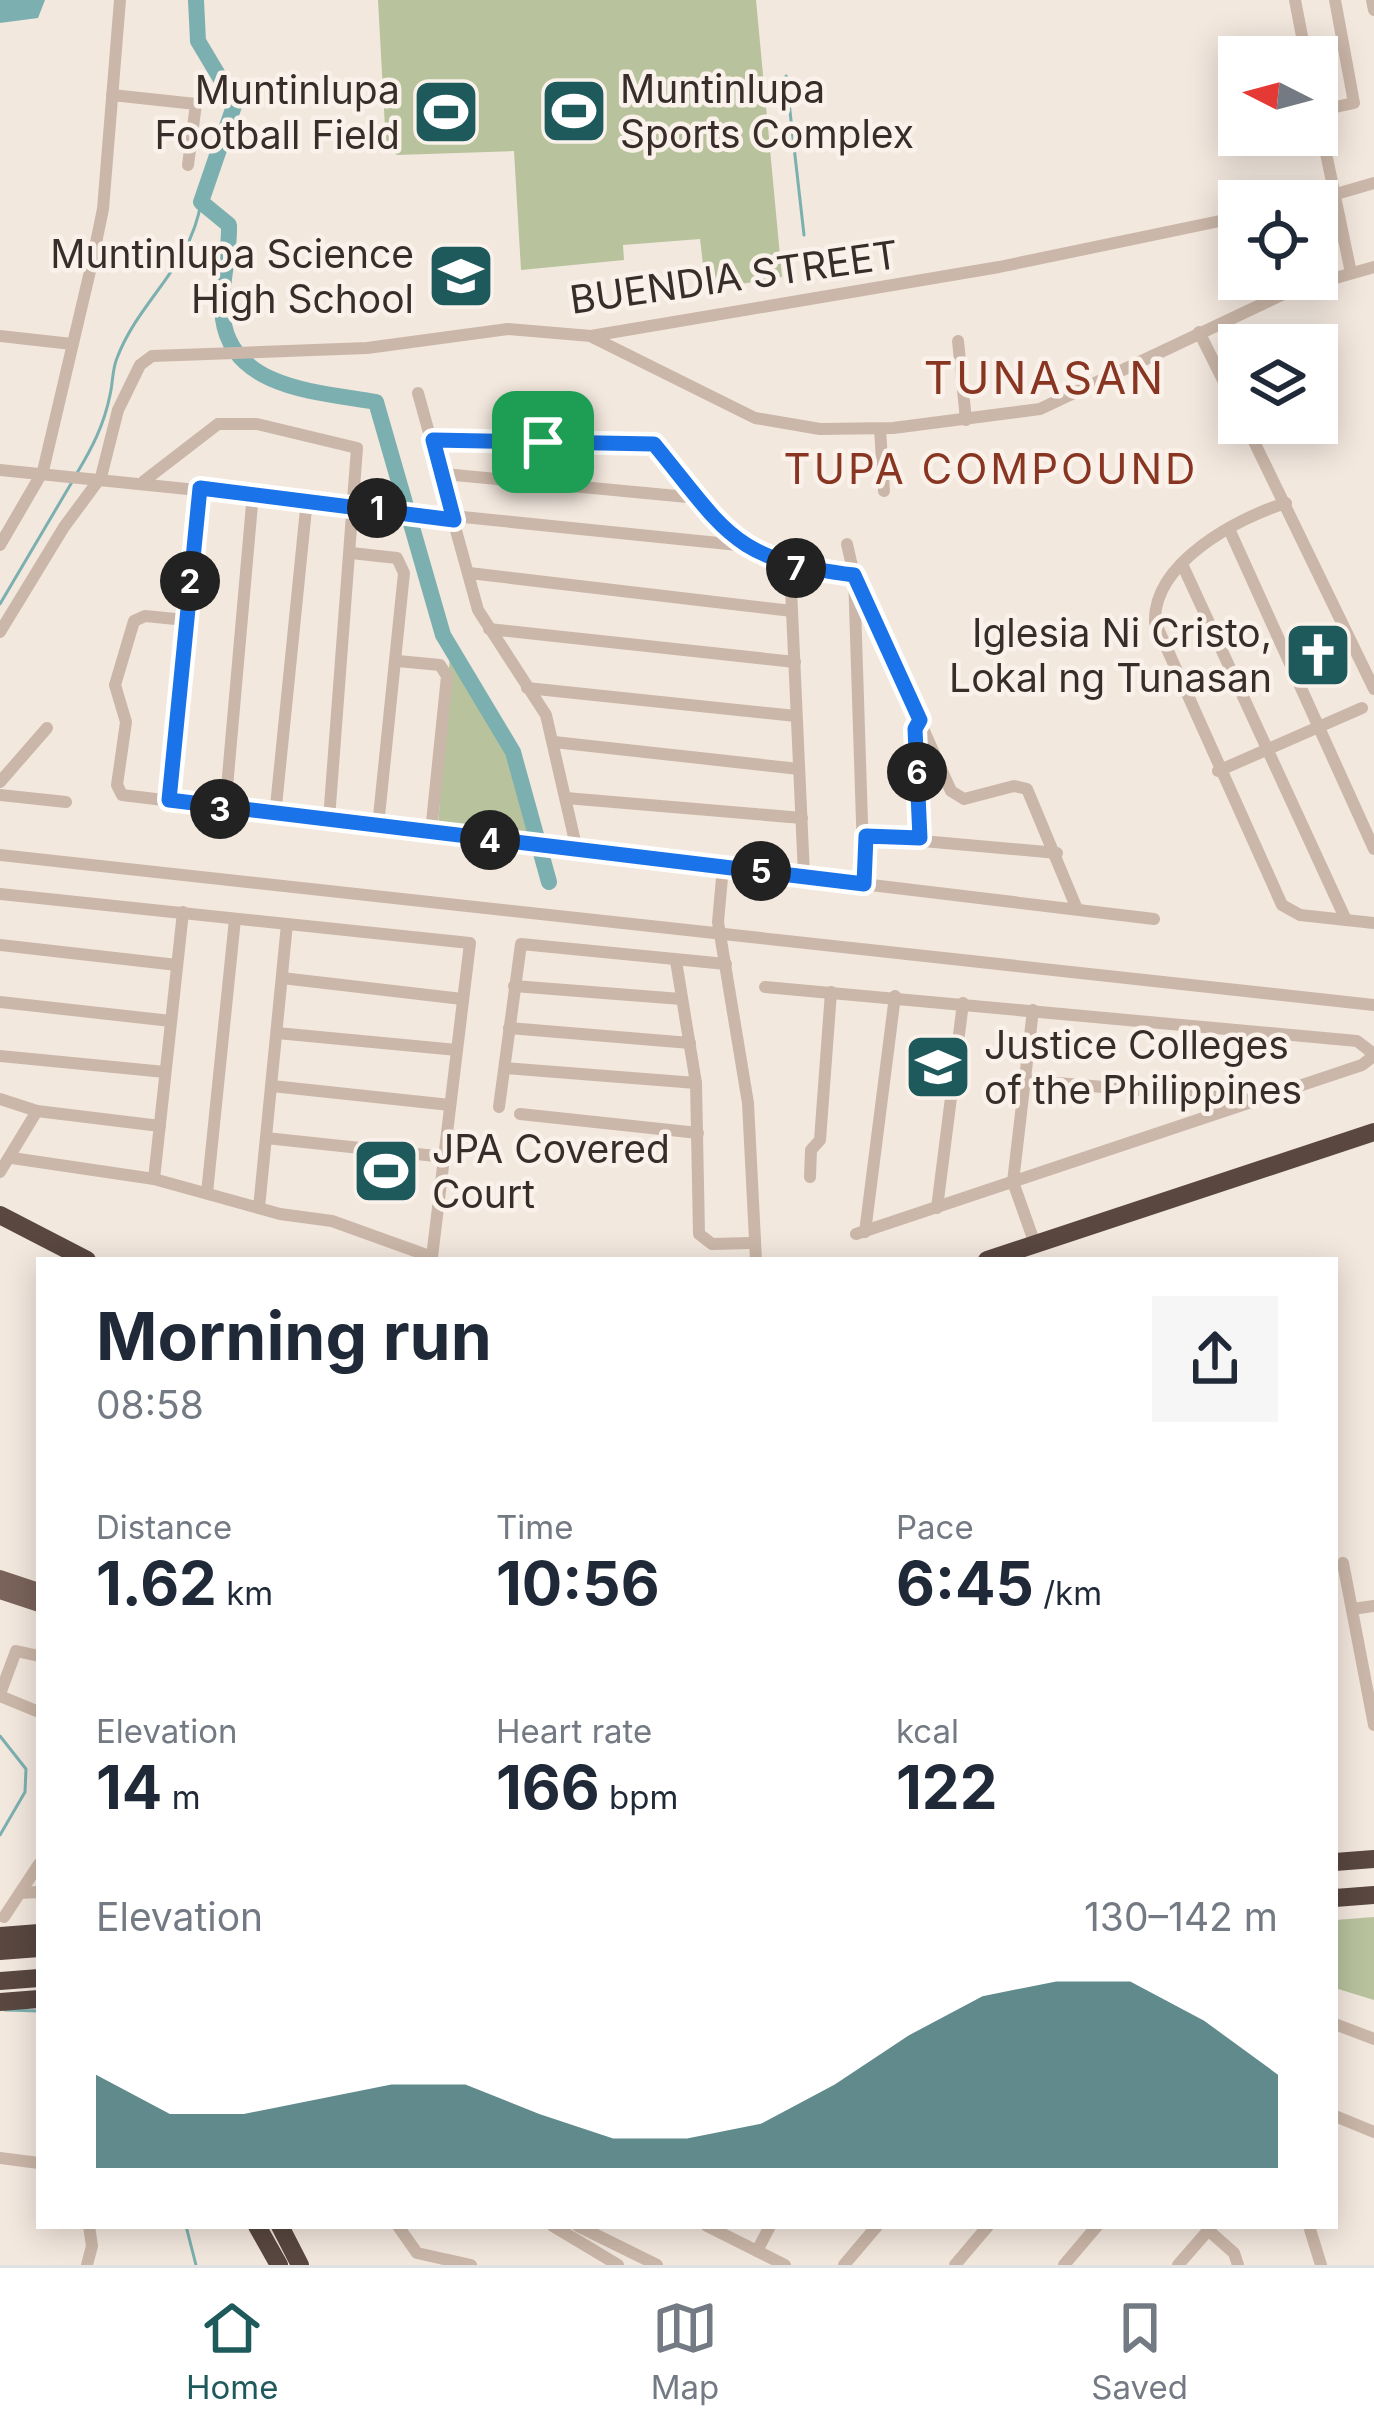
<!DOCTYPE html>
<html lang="en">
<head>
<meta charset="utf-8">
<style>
	:root { --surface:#fff; --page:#f6f6f7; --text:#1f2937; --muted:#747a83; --line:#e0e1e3; --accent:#1e595b }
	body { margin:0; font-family:Inter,sans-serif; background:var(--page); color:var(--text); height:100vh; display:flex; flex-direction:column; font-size:45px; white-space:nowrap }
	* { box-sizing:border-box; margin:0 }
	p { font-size:39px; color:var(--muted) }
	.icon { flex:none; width:66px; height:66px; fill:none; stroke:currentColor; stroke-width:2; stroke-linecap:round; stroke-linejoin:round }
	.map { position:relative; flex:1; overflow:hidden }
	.sheet { position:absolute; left:36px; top:1257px; width:1302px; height:972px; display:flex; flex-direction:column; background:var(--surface); border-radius:0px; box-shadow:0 6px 30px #0003 }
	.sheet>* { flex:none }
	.needle { width:78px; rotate:276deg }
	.controls { position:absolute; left:1218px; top:36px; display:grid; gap:24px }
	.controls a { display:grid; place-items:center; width:120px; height:120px; border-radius:0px; background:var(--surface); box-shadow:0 6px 30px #0003; font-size:60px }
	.pin { position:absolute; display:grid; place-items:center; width:102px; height:102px; color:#fff; margin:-51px; border-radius:24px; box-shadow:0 6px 18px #0006 }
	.km { position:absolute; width:60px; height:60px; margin:-30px; border-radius:50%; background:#222; color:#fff; font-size:33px; line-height:60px; text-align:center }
	.round { display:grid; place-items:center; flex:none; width:126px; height:126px; border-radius:0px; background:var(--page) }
	.head { display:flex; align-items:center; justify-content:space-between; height:204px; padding:0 60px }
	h1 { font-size:66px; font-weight:700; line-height:90px }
	.metrics { display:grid; grid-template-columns:repeat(3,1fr); gap:18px; height:204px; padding:12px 60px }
	.metrics div { display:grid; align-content:center }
	.metrics b { font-size:60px; font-weight:700 }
	.metrics small { font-size:33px; font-weight:400 }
	.metrics p { font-size:33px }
	.chart { height:336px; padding:24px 60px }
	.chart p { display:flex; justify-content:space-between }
	.chart svg { width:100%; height:216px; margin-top:12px; fill:var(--accent); opacity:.7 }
	.dock { display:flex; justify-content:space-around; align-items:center; height:168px; border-top:3px solid var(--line); background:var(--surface); font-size:33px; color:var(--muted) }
	.dock a { display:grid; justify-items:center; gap:6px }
	.dock .current { color:var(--accent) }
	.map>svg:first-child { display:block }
	.green { fill:#b8c29d }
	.water { fill:#7cb0b0 }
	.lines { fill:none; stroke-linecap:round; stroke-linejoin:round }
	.stream { stroke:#7cb0b0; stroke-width:3 }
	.river { stroke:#7cb0b0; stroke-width:16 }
	.minor { stroke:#cbb7a9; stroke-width:12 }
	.major { stroke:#7a635a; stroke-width:16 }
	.highway { stroke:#594740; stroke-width:18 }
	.route-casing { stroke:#fff; stroke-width:24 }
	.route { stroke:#1a73e8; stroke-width:15 }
	.labels { text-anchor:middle; stroke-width:9; stroke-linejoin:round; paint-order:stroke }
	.poi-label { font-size:39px; fill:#382d29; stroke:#faf2ea; text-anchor:start }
	.street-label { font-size:39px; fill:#382d29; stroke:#faf2ea }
	.neighbourhood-label { font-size:42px; letter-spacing:3px; fill:#883521; stroke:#faf2ea }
	.quarter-label { font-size:45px; letter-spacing:3px; fill:#883521; stroke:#faf2ea }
</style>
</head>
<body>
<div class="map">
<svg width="1374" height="2265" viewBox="0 0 1374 2265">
	<rect width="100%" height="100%" fill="#f3e8de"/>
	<!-- green -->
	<g class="green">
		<path d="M378,0H756L782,277L706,290L700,239L623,245L624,260L521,270L514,151L397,155L386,146Z"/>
		<path d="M450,654L508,752L535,839L438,828Z"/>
		<path d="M364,1154L410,1159L407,1188L361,1183Z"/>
		<path d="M1374,1917V2000L1335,1988V1920Z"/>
	</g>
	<!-- water -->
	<path class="water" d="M0,0H45L38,18L0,23Z"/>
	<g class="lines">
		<!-- stream -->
		<g class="stream">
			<path d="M786,76L804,235"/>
			<path d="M77,473C92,448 104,425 110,395C113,383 112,370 117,358C139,300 191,267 201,202"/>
			<path d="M0,604L72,482"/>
			<path d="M0,1736L26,1769L25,1792L0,1835"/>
			<path d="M5,2010L39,2011"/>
			<path d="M186,2226L196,2265"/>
		</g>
		<!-- river -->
		<path class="river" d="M196,0L198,41L235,103L201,202L229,225C230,256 219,288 223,319C233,390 321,392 376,402L443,635L513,752L549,882"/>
		<!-- minor -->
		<g class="minor">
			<path d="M1295,0L1306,57"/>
			<path d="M1372,0L1374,10"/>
			<path d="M112,95L196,104L188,165"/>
			<path d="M1317,110L1351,273"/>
			<path d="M1317,111L1354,103L1335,0"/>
			<path d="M1312,201L1374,183"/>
			<path d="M1199,332L1239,412"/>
			<path d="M0,336L72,344"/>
			<path d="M592,337L755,418L820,429L893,428L1040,409L1290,291L1374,267"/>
			<path d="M958,341L966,420"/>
			<path d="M418,393L478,610L546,715L577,850"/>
			<path d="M1245,423L1374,689"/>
			<path d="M880,429L884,491"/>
			<path d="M432,440L654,444L738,545"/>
			<path d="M0,470L738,545L790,567L854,575"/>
			<path d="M444,474L698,498"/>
			<path d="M144,481L218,424H257L357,448L329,819"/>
			<path d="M1286,503C1237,518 1153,563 1155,622L1282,905L1300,915L1374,923"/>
			<path d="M1229,529L1374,849"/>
			<path d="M847,544L854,575L864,884"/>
			<path d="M0,545L43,471L91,267L103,209L120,0"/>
			<path d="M351,553L397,558L404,573L378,826"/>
			<path d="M1182,564L1346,920"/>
			<path d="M790,567L804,875"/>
			<path d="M469,573L792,611"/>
			<path d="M854,575L951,791L964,799L1014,786L1027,789L1077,909"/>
			<path d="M186,620L145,616L134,621L115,685L126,722L117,785L122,795L1154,919"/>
			<path d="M489,629L795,662"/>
			<path d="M0,632L64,527L101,477L118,410L140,365L152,356L367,348L508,329L591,336L999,267L1239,217"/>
			<path d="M398,661L440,665L447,676L431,832"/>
			<path d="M527,688L796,716"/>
			<path d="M554,742L799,769"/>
			<path d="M1218,771L1362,708"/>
			<path d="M0,782L47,728"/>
			<path d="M0,795L66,802"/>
			<path d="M566,798L802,818"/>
			<path d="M169,800L200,488"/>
			<path d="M225,810L253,493"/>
			<path d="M275,816L307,499"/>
			<path d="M866,836L1057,853"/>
			<path d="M920,839L915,729L920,720"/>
			<path d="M0,855L1374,1005"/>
			<path d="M723,867L718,922L748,1103L756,1260"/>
			<path d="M0,894L470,943L432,1257L332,1221L280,1214L154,1179L12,1158"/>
			<path d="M0,945L177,965"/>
			<path d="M676,961L696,1083L699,1234L712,1244L751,1243"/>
			<path d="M282,978L462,999"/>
			<path d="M514,986L681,999"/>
			<path d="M765,987L1357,1041L1370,1051L1371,1058L1362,1065L856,1234"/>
			<path d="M0,1002L171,1021"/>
			<path d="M1033,1010L1013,1182L1035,1244"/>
			<path d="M509,1028L690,1043"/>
			<path d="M277,1033L457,1050"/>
			<path d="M0,1056L165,1072"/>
			<path d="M505,1068L696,1083"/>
			<path d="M1024,1080L1250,1100"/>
			<path d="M272,1086L450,1105"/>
			<path d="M0,1099L37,1111L160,1126"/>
			<path d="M499,1107L521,944L726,964"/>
			<path d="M520,1114L698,1133"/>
			<path d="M266,1138L445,1157"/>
			<path d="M0,1172L37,1111"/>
			<path d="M810,1177L811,1150L820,1140L831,992"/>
			<path d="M154,1179L183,912"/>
			<path d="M207,1193L235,919"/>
			<path d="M259,1208L287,924"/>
			<path d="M937,1208L963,1003"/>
			<path d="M865,1232L895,996"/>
			<path d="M1343,1563L1374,1725"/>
			<path d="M1352,1609L1374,1606"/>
			<path d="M0,1694L16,1651L39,1656"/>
			<path d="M0,1696L39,1712"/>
			<path d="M20,1893L39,1892"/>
			<path d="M4,1917L39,1864"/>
			<path d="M1335,2024L1374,2039"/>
			<path d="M1335,2116L1374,2132"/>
			<path d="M0,2158L39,2163"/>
			<path d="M398,2226L417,2253L471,2265"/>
			<path d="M553,2226L618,2265"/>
			<path d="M578,2226L657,2265"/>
			<path d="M707,2226L785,2265"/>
			<path d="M1309,2226L1321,2265"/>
			<path d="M1208,2230L1234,2253L1238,2265"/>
			<path d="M757,2251L770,2226"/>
			<path d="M87,2265L92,2246L89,2226"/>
			<path d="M844,2265L877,2226"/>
			<path d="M955,2265L988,2226"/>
			<path d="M1064,2265L1097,2226"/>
			<path d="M1178,2265L1212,2226"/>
		</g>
		<!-- major -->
		<g class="major">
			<path d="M0,1578L39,1591"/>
			<path d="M0,1591L39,1604"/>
		</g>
		<!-- highway -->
		<g class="highway">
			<path d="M0,1215L87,1260"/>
			<path d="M987,1260L1374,1132"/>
			<path d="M1335,1862L1374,1859"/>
			<path d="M1335,1898L1374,1895"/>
			<path d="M0,1936L39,1933"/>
			<path d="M0,1951L39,1948"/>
			<path d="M0,1981L39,1978"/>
			<path d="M0,2002L39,1999"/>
			<path d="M257,2226L279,2265"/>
			<path d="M280,2226L300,2265"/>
		</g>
	</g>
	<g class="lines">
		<defs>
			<path id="route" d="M433,440L654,444C728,534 732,560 854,575L920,720L915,729L920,838L866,836L864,884L169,800L200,488L454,520Z"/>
		</defs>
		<!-- route casing -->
		<use href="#route" class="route-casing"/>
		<!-- route -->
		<use href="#route" class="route"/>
	</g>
	<!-- icons -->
	<defs>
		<symbol id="stadium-square" viewBox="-11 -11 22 22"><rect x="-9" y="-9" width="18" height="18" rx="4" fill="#1e595b" stroke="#faf2ea"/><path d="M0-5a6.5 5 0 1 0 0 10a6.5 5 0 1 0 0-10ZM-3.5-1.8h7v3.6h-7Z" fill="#fff"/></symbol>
		<symbol id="school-square" viewBox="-11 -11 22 22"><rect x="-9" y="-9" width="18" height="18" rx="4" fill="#1e595b" stroke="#faf2ea"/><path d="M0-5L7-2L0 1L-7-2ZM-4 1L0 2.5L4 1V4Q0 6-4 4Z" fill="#fff"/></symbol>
		<symbol id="church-square" viewBox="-11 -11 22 22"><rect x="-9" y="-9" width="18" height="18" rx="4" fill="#1e595b" stroke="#faf2ea"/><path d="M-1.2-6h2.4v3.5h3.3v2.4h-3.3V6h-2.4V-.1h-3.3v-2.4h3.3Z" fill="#fff"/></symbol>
		<symbol id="university-square" viewBox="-11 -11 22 22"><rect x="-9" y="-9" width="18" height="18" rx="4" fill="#1e595b" stroke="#faf2ea"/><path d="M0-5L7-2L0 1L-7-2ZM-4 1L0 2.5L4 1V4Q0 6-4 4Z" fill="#fff"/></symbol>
	</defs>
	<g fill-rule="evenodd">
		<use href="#stadium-square" x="536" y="73" width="76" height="76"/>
		<use href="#stadium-square" x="408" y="74" width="76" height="76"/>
		<use href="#school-square" x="423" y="238" width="76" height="76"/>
		<use href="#church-square" x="1280" y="617" width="76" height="76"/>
		<use href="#university-square" x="900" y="1029" width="76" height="76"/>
		<use href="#stadium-square" x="348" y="1133" width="76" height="76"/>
	</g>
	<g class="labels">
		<!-- poi labels -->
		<g class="poi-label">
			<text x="620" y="103">Muntinlupa<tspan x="620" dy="45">Sports Complex</tspan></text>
			<text x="400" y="104" text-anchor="end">Muntinlupa<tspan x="400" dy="45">Football Field</tspan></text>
			<text x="414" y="268" text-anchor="end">Muntinlupa Science<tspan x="414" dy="45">High School</tspan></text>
			<text x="1272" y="647" text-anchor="end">Iglesia Ni Cristo,<tspan x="1272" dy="45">Lokal ng Tunasan</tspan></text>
			<text x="984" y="1059">Justice Colleges<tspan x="984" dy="45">of the Philippines</tspan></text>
			<text x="432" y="1163">JPA Covered<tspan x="432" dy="45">Court</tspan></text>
		</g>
		<!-- street labels -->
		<g class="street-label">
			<text transform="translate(734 277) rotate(-8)" y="14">BUENDIA STREET</text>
		</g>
		<!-- neighbourhood labels -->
		<g class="neighbourhood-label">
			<text x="991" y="484">TUPA COMPOUND</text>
		</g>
		<!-- quarter labels -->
		<g class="quarter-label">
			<text x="1045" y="394">TUNASAN</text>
		</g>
	</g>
</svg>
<div class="controls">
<a><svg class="needle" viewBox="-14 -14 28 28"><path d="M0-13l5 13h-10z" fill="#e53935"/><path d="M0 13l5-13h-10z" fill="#747a83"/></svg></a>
<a><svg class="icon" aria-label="locate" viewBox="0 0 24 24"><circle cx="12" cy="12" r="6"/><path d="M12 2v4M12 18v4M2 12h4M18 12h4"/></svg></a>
<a><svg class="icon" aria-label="layers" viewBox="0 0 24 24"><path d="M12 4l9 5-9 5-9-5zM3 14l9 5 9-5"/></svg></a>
</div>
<div class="pin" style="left:543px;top:442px;background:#1e9e55"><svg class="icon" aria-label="arrive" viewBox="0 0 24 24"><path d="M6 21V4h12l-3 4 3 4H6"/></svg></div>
<b class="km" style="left:377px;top:508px">1</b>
<b class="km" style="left:190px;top:581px">2</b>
<b class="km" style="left:220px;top:809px">3</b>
<b class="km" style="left:490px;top:840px">4</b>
<b class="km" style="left:761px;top:871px">5</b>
<b class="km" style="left:917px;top:772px">6</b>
<b class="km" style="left:796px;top:568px">7</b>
<section class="sheet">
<div class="head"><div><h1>Morning run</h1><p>08:58</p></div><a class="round"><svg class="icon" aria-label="share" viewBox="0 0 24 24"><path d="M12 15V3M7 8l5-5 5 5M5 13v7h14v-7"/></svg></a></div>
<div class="metrics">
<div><p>Distance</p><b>1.62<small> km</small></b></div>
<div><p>Time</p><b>10:56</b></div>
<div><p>Pace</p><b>6:45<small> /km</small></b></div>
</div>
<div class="metrics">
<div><p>Elevation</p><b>14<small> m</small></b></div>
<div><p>Heart rate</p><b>166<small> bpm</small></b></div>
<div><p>kcal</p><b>122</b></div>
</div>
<div class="chart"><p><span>Elevation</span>130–142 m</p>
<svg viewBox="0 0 160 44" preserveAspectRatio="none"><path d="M0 44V25L10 33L20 33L30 30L40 27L50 27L60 33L70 38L80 38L90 35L100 27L110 17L120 9L130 6L140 6L150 14L160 25V44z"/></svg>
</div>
</section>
</div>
<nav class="dock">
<a class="current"><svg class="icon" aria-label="home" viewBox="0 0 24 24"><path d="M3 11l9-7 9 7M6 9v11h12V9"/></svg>Home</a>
<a><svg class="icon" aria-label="map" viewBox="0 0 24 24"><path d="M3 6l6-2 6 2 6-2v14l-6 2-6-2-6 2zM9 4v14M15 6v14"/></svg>Map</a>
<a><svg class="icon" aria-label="saved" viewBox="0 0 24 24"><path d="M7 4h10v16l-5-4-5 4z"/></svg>Saved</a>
</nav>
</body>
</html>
